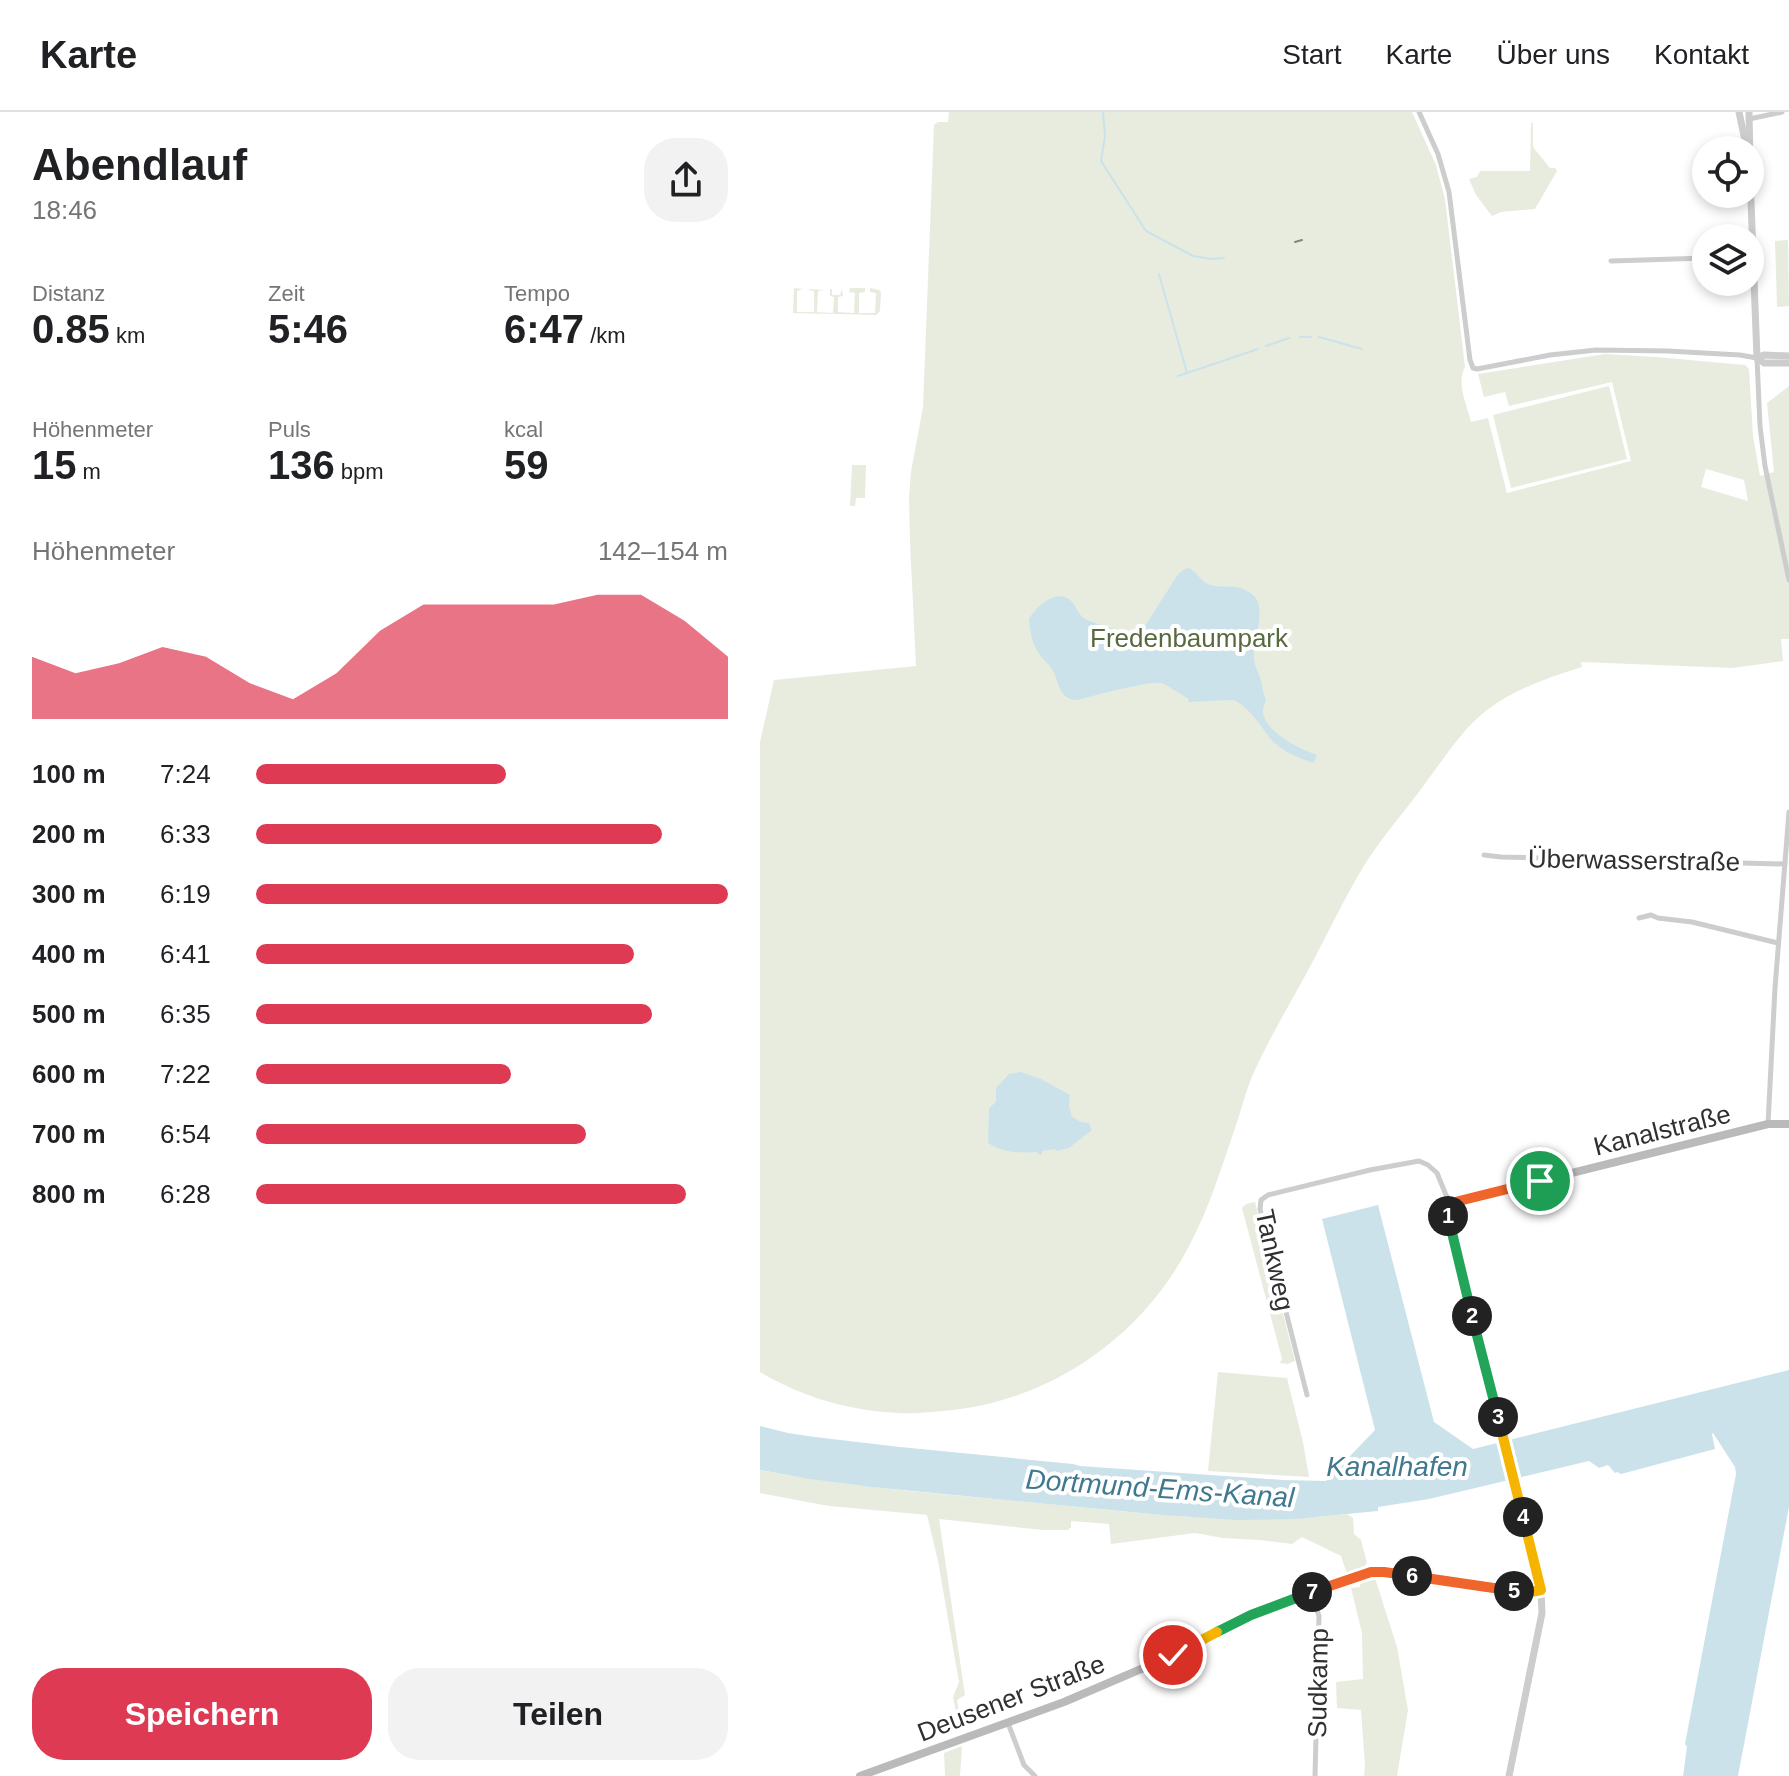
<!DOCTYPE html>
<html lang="de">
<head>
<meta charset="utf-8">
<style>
	:root { --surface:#fff; --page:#f2f2f2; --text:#202124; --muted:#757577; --line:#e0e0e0; --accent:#df3a54 }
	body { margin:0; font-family:Arial,sans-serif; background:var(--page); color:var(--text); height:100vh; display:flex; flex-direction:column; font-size:30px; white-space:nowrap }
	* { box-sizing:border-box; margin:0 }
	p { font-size:26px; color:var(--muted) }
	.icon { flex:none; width:44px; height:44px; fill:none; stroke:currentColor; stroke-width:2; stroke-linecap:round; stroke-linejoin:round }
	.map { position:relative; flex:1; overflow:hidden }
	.drawer { display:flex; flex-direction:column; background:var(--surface); width:760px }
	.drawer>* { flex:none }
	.fabs { position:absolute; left:932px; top:24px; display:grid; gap:16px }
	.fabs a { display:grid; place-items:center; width:72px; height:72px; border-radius:50%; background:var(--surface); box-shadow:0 4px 12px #0003; font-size:40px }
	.pin { position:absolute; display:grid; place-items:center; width:68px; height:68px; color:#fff; margin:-34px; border:4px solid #fff; border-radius:50%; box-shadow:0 2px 8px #0007 }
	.km { position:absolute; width:40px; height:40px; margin:-20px; border-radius:50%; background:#222; color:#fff; font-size:22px; line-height:40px; text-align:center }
	.round { display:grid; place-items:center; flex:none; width:84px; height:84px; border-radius:32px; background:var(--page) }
	.summary { display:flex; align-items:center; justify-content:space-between; height:136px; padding:0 32px }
	h1 { font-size:44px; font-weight:600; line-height:60px }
	.figures { display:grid; grid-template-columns:repeat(3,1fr); gap:12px; height:136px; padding:8px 32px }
	.figures div { display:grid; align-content:center }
	.figures b { font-size:40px; font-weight:600 }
	.figures small { font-size:22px; font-weight:400 }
	.figures p { font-size:22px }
	.chart { height:224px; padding:16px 32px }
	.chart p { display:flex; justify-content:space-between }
	.chart svg { width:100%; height:144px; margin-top:8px; fill:var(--accent); opacity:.7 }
	.cta { display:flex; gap:16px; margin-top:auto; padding:16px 32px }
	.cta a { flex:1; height:92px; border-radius:32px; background:var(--accent); color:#fff; font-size:32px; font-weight:600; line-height:92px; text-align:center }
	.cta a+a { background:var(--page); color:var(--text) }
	ul { padding:0 32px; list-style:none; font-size:26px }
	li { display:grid; grid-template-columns:128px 96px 1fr; align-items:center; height:60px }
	li i { height:20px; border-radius:10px; background:var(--accent) }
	header { display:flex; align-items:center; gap:48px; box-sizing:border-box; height:112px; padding:0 40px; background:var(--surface); border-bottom:2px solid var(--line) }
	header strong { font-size:38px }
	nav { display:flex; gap:44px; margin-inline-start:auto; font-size:28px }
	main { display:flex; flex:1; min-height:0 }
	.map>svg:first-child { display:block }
	.green { fill:#e7ecdf; fill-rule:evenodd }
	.water { fill:#cce2eb }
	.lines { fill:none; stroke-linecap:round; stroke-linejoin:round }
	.stream { stroke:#cce2eb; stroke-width:2 }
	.minor { stroke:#cdcdcd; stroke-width:5 }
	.tertiary { stroke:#cdcdcd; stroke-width:7 }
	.secondary { stroke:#bababa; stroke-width:8 }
	.tram { stroke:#858585; stroke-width:2 }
	.split-1-casing { stroke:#fff; stroke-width:16 }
	.split-2-casing { stroke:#fff; stroke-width:16 }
	.split-3-casing { stroke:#fff; stroke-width:16 }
	.split-4-casing { stroke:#fff; stroke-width:16 }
	.split-5-casing { stroke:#fff; stroke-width:16 }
	.split-6-casing { stroke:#fff; stroke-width:16 }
	.split-7-casing { stroke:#fff; stroke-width:16 }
	.split-8-casing { stroke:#fff; stroke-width:16 }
	.split-9-casing { stroke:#fff; stroke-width:16 }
	.split-1 { stroke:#f0652b; stroke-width:10 }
	.split-2 { stroke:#22a559; stroke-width:10 }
	.split-3 { stroke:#22a559; stroke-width:10 }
	.split-4 { stroke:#f5b400; stroke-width:10 }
	.split-5 { stroke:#f5b400; stroke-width:10 }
	.split-6 { stroke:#f0652b; stroke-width:10 }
	.split-7 { stroke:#f0652b; stroke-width:10 }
	.split-8 { stroke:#22a559; stroke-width:10 }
	.split-9 { stroke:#f5b400; stroke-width:10 }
	.labels { text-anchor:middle; stroke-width:8; stroke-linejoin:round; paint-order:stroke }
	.park-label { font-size:26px; fill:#576a3e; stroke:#fff }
	.street-label { font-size:26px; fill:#303030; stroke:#fff }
	.water-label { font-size:28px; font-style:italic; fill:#407890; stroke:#fff }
</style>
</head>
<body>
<header>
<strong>Karte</strong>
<nav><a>Start</a><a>Karte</a><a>Über uns</a><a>Kontakt</a></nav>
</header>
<main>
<section class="drawer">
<div class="summary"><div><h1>Abendlauf</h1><p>18:46</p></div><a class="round"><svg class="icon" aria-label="share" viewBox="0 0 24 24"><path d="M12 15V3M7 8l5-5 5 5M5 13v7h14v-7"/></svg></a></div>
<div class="figures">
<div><p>Distanz</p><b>0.85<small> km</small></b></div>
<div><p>Zeit</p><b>5:46</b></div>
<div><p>Tempo</p><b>6:47<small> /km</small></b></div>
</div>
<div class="figures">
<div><p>Höhenmeter</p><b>15<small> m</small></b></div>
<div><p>Puls</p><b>136<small> bpm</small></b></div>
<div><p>kcal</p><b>59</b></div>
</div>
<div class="chart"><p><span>Höhenmeter</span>142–154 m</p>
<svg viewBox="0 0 160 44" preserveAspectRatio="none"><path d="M0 44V25L10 30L20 27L30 22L40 25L50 33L60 38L70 30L80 17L90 9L100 9L110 9L120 9L130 6L140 6L150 14L160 25V44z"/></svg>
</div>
<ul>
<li><b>100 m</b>7:24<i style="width:53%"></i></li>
<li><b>200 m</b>6:33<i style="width:86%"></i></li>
<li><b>300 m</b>6:19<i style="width:100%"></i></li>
<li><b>400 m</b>6:41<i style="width:80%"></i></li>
<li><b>500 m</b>6:35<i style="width:84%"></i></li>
<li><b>600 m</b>7:22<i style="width:54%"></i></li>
<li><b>700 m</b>6:54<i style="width:70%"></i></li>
<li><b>800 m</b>6:28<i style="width:91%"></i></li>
</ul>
<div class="cta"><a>Speichern</a><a>Teilen</a></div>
</section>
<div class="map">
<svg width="1029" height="1664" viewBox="0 0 1029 1664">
	<rect width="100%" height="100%" fill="#fff"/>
	<!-- green -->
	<g class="green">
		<path d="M189,0H652L676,53L685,87L705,255C696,272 707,293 711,310L728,306L747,381L871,349L852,270L749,294L745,280L724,285L718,262L845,242L896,245L985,253L989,257L993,324L1000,364L1014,360L1007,291L1029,274V527H1021L1023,549L972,556L821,550L822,555C788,566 756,576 727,598C701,618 684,647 664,673C645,699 623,724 605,752C586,783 570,817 553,849C534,885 512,921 495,958C487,974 483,993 477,1010C463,1051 449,1098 428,1136C380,1228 286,1291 183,1299C169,1300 154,1302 140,1301C90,1299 42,1285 0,1260V630L14,568L156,554L150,430L149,386L151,360L163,295L174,13L178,10H188ZM946,357L984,368L988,389L941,375Z"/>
		<path d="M771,11H773V35L790,56H795L797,59L775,97L741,100L732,104L716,83L709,67L717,65L720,59H770Z"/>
		<path d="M1028,128L1029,194L1017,195L1015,129Z"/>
		<path d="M34,176L43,177L37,179V200H54V179L49,178V177L64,178L58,179L57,200L73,201L74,185L70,184V177H72V183H80L82,177L83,184L78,185V200L94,201L95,181L89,180L90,176H105V180L99,181V201H115L116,181L110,180V176L119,178L121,180L120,199L116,203L33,201Z"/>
		<path d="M849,274L867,347L751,376L733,303Z"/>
		<path d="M92,353H106L105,386H96L95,394H90Z"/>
		<path d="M495,1090L535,1249L528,1252L520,1251L522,1247L482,1096L486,1092Z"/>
		<path d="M458,1260L527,1266L543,1330L549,1365L448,1359Z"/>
		<path d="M0,1358C92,1376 185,1382 278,1391C381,1401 483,1414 587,1402L593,1406L594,1422L601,1428L607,1451L603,1456L587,1462L581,1444L542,1425L532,1432L499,1428L463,1426L435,1421L351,1432L349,1412L311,1409V1416H309V1418H283L179,1407L205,1583L197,1588L202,1619L200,1620L193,1585L199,1570L178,1449L167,1403L69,1394L0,1381Z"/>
		<path d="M615,1466L637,1535L648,1598L637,1664H604L605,1654L601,1598L577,1596L576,1570L603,1567L602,1521L591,1476L600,1475V1470Z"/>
		<path d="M202,1634L200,1664H185L184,1641Z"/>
	</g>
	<!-- water -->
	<g class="water">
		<path d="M428,456C437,459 439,467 446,471C460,479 478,468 494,484C507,496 493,529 494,545C494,555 499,560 501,569C503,576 502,580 506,587C505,591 503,595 503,599C504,620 540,637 557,643L553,651C538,646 519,638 509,625C499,611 489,596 474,588L428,590L429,587C421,583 408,573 401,571C392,568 331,584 318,588C298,588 300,571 292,557C291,555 286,550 284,548C273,536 270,523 269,507C277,493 299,474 313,491C317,496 318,502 324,506C332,511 363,521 372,519C376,518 381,517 384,515C386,513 389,507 391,505C397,494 405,484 411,473C417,465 417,460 428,456Z"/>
		<path d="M261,960L281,967L310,983L309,994L312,1005L321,1010L329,1011L332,1018L309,1036L296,1039L295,1037L282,1039V1042L280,1043L277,1040C260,1041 243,1041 228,1031L229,996L236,990V976L249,962Z"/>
		<path d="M618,1093L674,1310L713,1337L1029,1258V1395L978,1664H923L927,1635L925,1632L976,1362L975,1355L953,1321L952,1322L955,1337L861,1362L857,1360L855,1361L848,1353L839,1356L829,1349L669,1387L618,1395V1399L535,1407L477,1408L402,1403L111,1375L49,1367L0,1358V1314L28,1321L55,1325L140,1335L313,1352L320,1354L523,1368L566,1369L615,1318L562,1107Z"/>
	</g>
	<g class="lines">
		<!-- stream -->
		<g class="stream">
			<path d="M343,0L345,24L341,49L386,119L433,144L451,147L464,146"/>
			<path d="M399,162L427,261"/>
			<path d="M540,225H551"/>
			<path d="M559,225L602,237"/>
			<path d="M506,234L529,226"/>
			<path d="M418,264L498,237"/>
		</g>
		<!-- minor -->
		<g class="minor">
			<path d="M659,0L678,42L689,80L710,248L713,256L717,257L790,243L836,238L908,239L980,243L997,246L1000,314L1005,354L1029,468"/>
			<path d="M989,7L1022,0"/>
			<path d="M851,149L946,146"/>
			<path d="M724,743L741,745L1025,752"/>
			<path d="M879,806L891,803L898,806L932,810L1018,831"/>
			<path d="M1008,1012L1015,876L1029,700"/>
			<path d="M547,1283L500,1097L501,1088L508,1083L610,1058L659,1049L668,1053L677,1061L686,1083L693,1093"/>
			<path d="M551,1480L559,1504L555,1664"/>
			<path d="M248,1611L264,1653L275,1664"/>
		</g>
		<!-- tertiary -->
		<g class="tertiary">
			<path d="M979,0L987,38"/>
			<path d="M989,0L990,50"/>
			<path d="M990,63L997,246"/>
			<path d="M997,246L1004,251H1029"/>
			<path d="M997,246L1004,243L1029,244"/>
			<path d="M749,1664L782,1501L781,1478"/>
		</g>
		<!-- secondary -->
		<path class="secondary" d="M100,1664L304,1590L395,1551L491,1503L519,1492L607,1461L630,1460L766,1481L781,1478L692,1123C689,1108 685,1098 699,1089L1008,1012H1029"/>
		<!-- tram -->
		<path class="tram" d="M535,130L542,128"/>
	</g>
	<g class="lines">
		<defs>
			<path id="split-1" d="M688,1104L693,1093L699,1089L780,1069"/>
			<path id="split-2" d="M688,1104L712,1204"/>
			<path id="split-3" d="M712,1204L738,1305"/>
			<path id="split-4" d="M738,1305L763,1405"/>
			<path id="split-5" d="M754,1479L766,1481L781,1478L763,1405"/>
			<path id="split-6" d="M652,1464L754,1479"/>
			<path id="split-7" d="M552,1480L611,1460H624L652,1464"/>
			<path id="split-8" d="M457,1520L491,1503L552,1480"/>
			<path id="split-9" d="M413,1543L457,1520"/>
		</defs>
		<!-- split-1 casing -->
		<use href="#split-1" class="split-1-casing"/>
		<!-- split-2 casing -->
		<use href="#split-2" class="split-2-casing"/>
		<!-- split-3 casing -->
		<use href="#split-3" class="split-3-casing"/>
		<!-- split-4 casing -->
		<use href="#split-4" class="split-4-casing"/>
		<!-- split-5 casing -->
		<use href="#split-5" class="split-5-casing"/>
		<!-- split-6 casing -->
		<use href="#split-6" class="split-6-casing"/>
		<!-- split-7 casing -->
		<use href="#split-7" class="split-7-casing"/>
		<!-- split-8 casing -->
		<use href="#split-8" class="split-8-casing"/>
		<!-- split-9 casing -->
		<use href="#split-9" class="split-9-casing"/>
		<!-- split-1 -->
		<use href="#split-1" class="split-1"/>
		<!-- split-2 -->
		<use href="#split-2" class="split-2"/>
		<!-- split-3 -->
		<use href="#split-3" class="split-3"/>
		<!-- split-4 -->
		<use href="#split-4" class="split-4"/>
		<!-- split-5 -->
		<use href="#split-5" class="split-5"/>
		<!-- split-6 -->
		<use href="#split-6" class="split-6"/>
		<!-- split-7 -->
		<use href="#split-7" class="split-7"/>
		<!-- split-8 -->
		<use href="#split-8" class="split-8"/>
		<!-- split-9 -->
		<use href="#split-9" class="split-9"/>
	</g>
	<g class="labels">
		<!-- park labels -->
		<g class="park-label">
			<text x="429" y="535">Fredenbaumpark</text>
		</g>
		<!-- street labels -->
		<g class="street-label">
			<text transform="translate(874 748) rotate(1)" y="9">Überwasserstraße</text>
			<text transform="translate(902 1018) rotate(-14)" y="9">Kanalstraße</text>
			<text transform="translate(515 1148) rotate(78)" y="9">Tankweg</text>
			<text transform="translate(558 1571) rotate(-89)" y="9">Sudkamp</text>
			<text transform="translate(251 1586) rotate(-21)" y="9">Deusener Straße</text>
		</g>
		<!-- water labels -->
		<g class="water-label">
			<text x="637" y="1364">Kanalhafen</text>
			<text transform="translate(400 1376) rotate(4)" y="10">Dortmund-Ems-Kanal</text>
		</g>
	</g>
</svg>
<div class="fabs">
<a><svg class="icon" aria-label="locate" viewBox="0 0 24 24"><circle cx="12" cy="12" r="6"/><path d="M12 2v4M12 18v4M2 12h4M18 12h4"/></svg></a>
<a><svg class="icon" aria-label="layers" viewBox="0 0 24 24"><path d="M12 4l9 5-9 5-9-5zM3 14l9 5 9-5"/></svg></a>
</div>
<div class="pin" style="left:780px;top:1069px;background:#1e9e55"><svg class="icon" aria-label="arrive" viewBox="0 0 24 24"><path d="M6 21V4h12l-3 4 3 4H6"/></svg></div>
<div class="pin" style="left:413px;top:1543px;background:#d93025"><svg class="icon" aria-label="check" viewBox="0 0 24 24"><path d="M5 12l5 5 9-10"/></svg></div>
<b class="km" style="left:688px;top:1104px">1</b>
<b class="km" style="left:712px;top:1204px">2</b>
<b class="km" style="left:738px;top:1305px">3</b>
<b class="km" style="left:763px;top:1405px">4</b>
<b class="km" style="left:754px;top:1479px">5</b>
<b class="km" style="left:652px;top:1464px">6</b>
<b class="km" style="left:552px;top:1480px">7</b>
</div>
</main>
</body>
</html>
